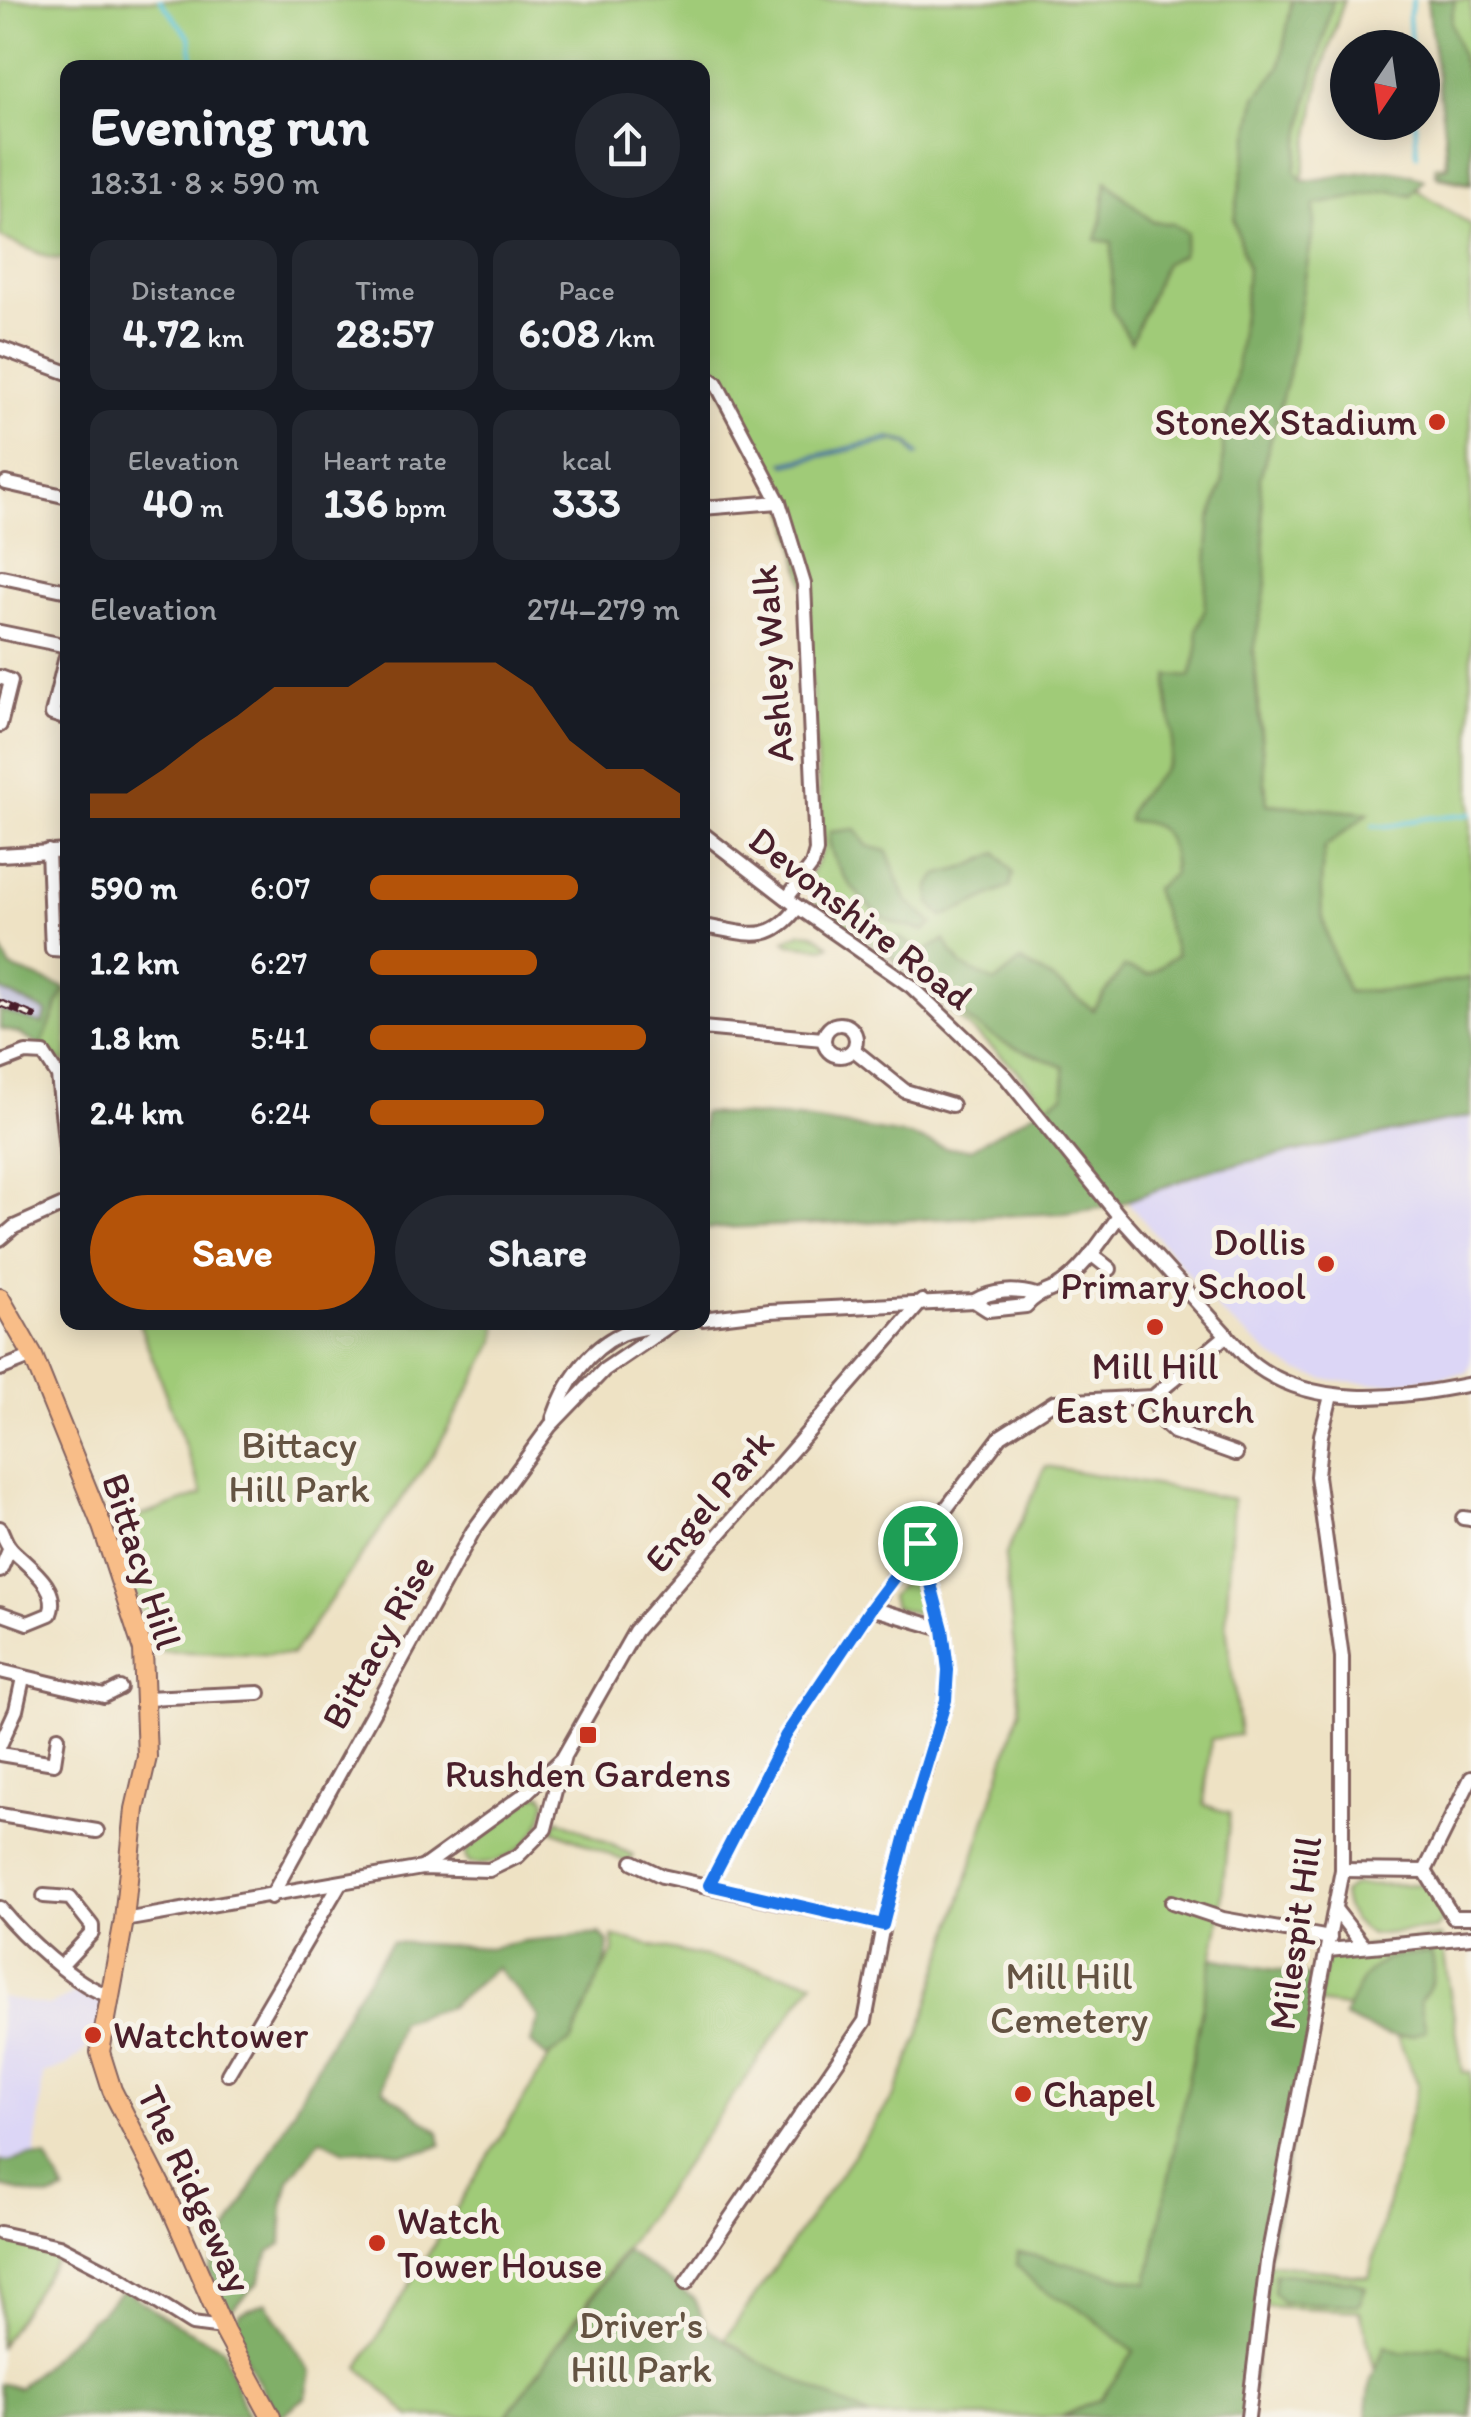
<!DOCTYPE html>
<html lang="en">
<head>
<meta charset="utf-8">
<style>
	:root { --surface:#171b24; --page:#242831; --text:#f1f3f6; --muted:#9ea1a6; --accent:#b45309 }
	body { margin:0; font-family:Itim,sans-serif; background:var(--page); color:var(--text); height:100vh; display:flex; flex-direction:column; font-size:38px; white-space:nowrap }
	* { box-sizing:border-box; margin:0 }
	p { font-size:32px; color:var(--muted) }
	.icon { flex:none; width:55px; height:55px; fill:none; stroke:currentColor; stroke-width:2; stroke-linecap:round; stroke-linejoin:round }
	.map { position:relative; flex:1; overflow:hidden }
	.details { position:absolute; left:60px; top:60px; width:650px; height:1270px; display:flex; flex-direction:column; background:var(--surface); border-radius:20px; box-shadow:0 5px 25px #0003 }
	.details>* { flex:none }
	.needle { width:65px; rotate:193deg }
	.tools { position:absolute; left:1330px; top:30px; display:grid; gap:20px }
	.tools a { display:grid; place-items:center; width:110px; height:110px; border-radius:50%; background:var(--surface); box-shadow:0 5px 25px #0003; font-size:50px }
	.pin { position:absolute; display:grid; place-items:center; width:85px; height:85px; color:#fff; margin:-42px; border:5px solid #fff; border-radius:50%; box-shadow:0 2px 10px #0007 }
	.round { display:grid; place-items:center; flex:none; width:105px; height:105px; border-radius:52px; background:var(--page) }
	.overview { display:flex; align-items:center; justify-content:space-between; height:170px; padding:0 30px }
	h1 { font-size:55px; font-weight:700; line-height:75px }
	.figures { display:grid; grid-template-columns:repeat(3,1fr); gap:15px; height:170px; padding:10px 30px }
	.figures div { display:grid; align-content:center; border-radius:20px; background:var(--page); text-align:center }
	.figures b { font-size:42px; font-weight:700 }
	.figures small { font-size:28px; font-weight:400 }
	.figures p { font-size:28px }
	.chart { height:280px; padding:20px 30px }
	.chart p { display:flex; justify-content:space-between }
	.chart svg { width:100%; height:180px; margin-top:10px; fill:var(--accent); opacity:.7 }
	.primary-button { display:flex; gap:20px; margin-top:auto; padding:20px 30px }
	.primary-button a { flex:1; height:115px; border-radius:60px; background:var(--accent); color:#fff; font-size:40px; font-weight:700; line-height:115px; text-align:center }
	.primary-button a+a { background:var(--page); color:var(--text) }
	ul { padding:0 30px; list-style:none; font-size:32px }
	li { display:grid; grid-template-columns:160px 120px 1fr; align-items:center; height:75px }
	li i { height:25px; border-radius:12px; background:var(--accent) }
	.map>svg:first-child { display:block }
	.built { fill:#dcd6f6 }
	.industrial { fill:#c2c2dc }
	.green { fill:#a0cb78; stroke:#757552; stroke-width:2.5 }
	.forest { fill:#80af68; stroke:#65674a; stroke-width:2.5 }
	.water { fill:#62c7df; stroke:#567385; stroke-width:2.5 }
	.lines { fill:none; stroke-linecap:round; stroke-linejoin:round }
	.stream { stroke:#62c7df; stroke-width:4 }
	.minor-casing { stroke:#836361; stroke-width:18 }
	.major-casing { stroke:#836361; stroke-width:22 }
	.minor { stroke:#fff; stroke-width:12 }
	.major { stroke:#f8bd88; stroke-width:18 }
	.rail-casing { stroke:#4a1f2b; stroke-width:8 }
	.rail { stroke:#f7f3e8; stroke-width:4; stroke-dasharray:11; stroke-linecap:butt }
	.route-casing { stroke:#fff; stroke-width:20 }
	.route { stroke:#1a73e8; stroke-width:12 }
	.poi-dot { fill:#c8321e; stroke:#f7f3e8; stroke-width:4 }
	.labels { text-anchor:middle; stroke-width:10; stroke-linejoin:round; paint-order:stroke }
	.poi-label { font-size:38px; fill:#4a1f2b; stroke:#f7f3e8; text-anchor:start }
	.street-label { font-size:38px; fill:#4a1f2b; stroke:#f7f3e8 }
	.park-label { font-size:38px; fill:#645342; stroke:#f7f3e8 }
</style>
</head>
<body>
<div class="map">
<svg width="1471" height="2417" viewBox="0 0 1471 2417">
	<rect width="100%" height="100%" fill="#f7f3e8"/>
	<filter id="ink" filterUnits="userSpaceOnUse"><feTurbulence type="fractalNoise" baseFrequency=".01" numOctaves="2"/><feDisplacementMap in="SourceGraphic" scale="20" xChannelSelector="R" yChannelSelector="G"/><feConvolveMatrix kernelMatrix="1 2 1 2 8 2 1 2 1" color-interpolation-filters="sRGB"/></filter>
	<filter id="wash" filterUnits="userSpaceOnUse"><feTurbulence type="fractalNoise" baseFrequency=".0048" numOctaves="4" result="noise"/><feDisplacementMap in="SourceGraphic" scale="40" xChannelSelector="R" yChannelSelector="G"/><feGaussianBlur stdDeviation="2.25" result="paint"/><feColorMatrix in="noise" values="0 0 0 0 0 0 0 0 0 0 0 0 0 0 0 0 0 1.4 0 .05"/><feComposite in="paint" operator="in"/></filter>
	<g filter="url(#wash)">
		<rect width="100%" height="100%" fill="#eee2c4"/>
		<!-- built -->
		<g class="built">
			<path d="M1471,1116V1364L1467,1373L1395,1383H1368L1324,1379L1298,1371L1274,1358L1221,1313L1127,1201L1223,1167Z"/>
			<path d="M88,1987L109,1995L101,2035L68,2065L43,2074L34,2172L0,2166V1997L48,2006Z"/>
		</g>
		<!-- industrial -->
		<path class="industrial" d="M0,990L47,1011L42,1024L0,1010Z"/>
		<!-- green -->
		<g class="green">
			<path d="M0,0H1344L1320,79L1302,181L1331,187L1398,177L1471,225V978L1404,989L1348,992C1325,934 1314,911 1325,847L1368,813L1267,804L1254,651L1212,650L1182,971L1075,1099L1055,1114L1017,1070L894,961L813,900L808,880L823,850L804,584L785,500L728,402L713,362L702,287V68H68L67,259L50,258L0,237Z"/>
			<path d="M1441,0H1471V185L1439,178L1435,167L1446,165L1440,52Z"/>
			<path d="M802,932L813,933L830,945L824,948L789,944L785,940Z"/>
			<path d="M65,988L67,989V1065L41,1046Z"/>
			<path d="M139,1323H498L496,1340L435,1452L292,1655L153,1651L115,1525L203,1494Z"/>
			<path d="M1046,1466L1233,1499L1226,1625L1240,1735L1211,1739L1204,1805L1230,1813L1219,1924L1148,2284L1019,2252L1038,2287L1087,2313L1135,2352L1101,2399L1061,2417H870L757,2360L725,2339L895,2095L918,2038L1020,1709L1005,1556Z"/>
			<path d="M911,1574L918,1575L926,1607L919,1614L894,1607L891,1596Z"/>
			<path d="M542,1794L546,1801C544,1808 543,1818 539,1825C527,1849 495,1869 469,1863L465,1856L467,1850L533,1796Z"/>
			<path d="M558,1819L633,1855L629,1863L553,1830Z"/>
			<path d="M1426,1884C1440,1897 1452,1914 1435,1929L1370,1935C1354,1923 1345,1914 1343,1893L1353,1885Z"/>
			<path d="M613,1937L814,1981L506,2417H411L359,2367L614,1952Z"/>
			<path d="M1441,1937L1463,2072H1471V2417L1379,2387L1360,2311L1263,2306L1269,2263L1369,2277L1418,2084L1387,2014L1318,2003L1328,1951Z"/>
			<path d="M0,2239L60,2253L0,2346Z"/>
		</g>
		<!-- forest -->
		<g class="forest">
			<path d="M1292,0H1333L1306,108L1295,171L1303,181C1344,178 1385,160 1424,180L1411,196L1391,191L1314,205L1315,219L1289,372L1260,478L1267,583L1253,651L1267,804L1369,813L1325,847C1314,911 1325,934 1348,992L1406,989L1471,978V1116L1209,1170L1114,1206L1066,1213L703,1229L702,1113L798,1118L910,1136L945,1148L970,1149L1064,1095V1067L1004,1043L975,1025L895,961L883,939L900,938L923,953L944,940L962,966L995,982L1021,961L1052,979L1093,1010L1124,967L1149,975L1177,955L1154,889L1174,874C1172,840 1167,821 1128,821C1130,794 1158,784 1168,762C1181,734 1162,703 1169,675L1190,677L1198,649L1197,629L1204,612L1210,521L1223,481V430L1235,380L1245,297L1247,267L1234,220L1256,97L1280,67Z"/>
			<path d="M1427,0H1455L1451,22L1471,90V183L1436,175V171L1449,167Z"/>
			<path d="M1106,181L1152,221L1173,224L1187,233L1182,255L1165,263L1131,342L1112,310V242L1096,240L1102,219Z"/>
			<path d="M856,829L867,846L887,851L906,900L933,924L924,931C914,928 902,926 892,922C867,911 824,861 830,832Z"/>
			<path d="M997,853L1013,873L1010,887C986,896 967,910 942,916L930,903V886L937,875L968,867Z"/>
			<path d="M0,947L11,968L65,988L41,1046L18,1033L0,1029V1010L42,1024L47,1012L0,990Z"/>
			<path d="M600,1934L609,1943L606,1961L572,2041L547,2057L531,2043L539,2017L496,1967L449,2007L400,2021L387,2062L383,2089L439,2132L441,2145L429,2150L401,2154L382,2149L345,2151L321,2139L289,2180L283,2207L282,2244L269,2251L259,2282L227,2314L209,2271L218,2249L350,2005L391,1942L491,1948L523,1941Z"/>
			<path d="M1431,1953C1438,1975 1433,1984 1420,2001L1426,2030C1396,2045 1373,2031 1344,2017C1365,1966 1375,1955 1431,1953Z"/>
			<path d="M1212,1958L1322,1979L1267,2262L1248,2417H1061L1101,2399L1134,2352L1087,2313L1038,2287L1017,2265L1018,2252L1148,2283Z"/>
			<path d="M30,2156L46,2158L65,2192L49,2198L0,2187V2161L9,2162Z"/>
			<path d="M626,2251L695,2299L707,2328L757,2360L870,2417H506Z"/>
			<path d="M1275,2273L1352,2281L1366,2287L1359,2305L1282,2302L1273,2292Z"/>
			<path d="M124,2289L165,2318L223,2348L247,2417H0V2383L19,2388Z"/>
			<path d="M266,2302L311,2373L306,2397L281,2416L273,2409L231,2331L240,2313Z"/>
			<path d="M1442,2345L1471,2358V2417H1366L1371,2380L1385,2346L1402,2353Z"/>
		</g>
		<!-- water -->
		<path class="water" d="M889,438L908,442L919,454L916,456L908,444L895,440L786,465L784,462Z"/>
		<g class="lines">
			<!-- stream -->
			<g class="stream">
				<path d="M160,0L190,38L194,68"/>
				<path d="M1411,48L1409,17L1413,0"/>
				<path d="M1415,122L1417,155"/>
				<path d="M1373,826C1391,828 1405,822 1422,819C1438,816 1454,818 1471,814"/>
			</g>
		</g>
	</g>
	<g filter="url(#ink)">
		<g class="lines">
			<defs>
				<g id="minor">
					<path d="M0,348L68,373"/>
					<path d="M702,373L716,383L779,502L804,584L816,851L812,865L787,898"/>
					<path d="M6,483L68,497"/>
					<path d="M702,508L779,502"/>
					<path d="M2,577L68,591"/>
					<path d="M0,632L68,646"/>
					<path d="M68,648L52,714L68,719"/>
					<path d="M0,677L11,681L0,725"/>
					<path d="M702,833L798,907L911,986L1006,1077L1119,1216L1249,1360C1309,1411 1399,1399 1471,1384"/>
					<path d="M48,851L52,949L68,950"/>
					<path d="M0,855L68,851"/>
					<path d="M702,926C746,932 768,947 798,907"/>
					<circle cx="840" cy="1040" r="16"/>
					<path d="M702,1028L823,1039"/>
					<path d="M854,1050L905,1091L952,1105"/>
					<path d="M0,1063L26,1053L44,1054L58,1076L68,1167"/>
					<path d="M0,1239L14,1227L68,1203"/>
					<path d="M1091,1254L1110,1269"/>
					<path d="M974,1301L988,1310L1026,1306C1037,1293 1047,1293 1060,1285C1084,1269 1102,1239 1119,1216"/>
					<path d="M702,1319L769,1311L974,1301C992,1290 1016,1289 1036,1295"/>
					<path d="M0,1369L33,1356"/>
					<path d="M1153,1397L1163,1422L1174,1432L1236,1454"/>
					<path d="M553,1419C565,1384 587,1350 621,1334C634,1328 654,1327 668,1324"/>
					<path d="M1463,1518L1471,1519"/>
					<path d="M0,1528C3,1535 6,1544 11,1549C27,1566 61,1587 50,1614L28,1623L0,1613"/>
					<path d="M0,1571L10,1548"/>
					<path d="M871,1608L943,1629"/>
					<path d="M0,1671L104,1696L120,1688"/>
					<path d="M146,1698L259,1693"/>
					<path d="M0,1745L16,1710L23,1678"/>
					<path d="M0,1754L54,1763L58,1737"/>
					<path d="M0,1815L97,1831"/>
					<path d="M633,1862L662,1876L883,1925"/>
					<path d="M422,1868L526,1793L563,1758"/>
					<path d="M1342,1870L1425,1871L1471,1778"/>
					<path d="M1425,1871L1453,1917H1471"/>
					<path d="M709,1885L786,1735L871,1608L1001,1436L1054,1402L1153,1397L1227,1335"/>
					<path d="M44,1896L70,1898L92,1926V1933L62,1965"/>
					<path d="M271,1897L473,1531L550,1426L604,1370L673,1323"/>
					<path d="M1172,1902L1223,1919L1330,1938"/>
					<path d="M0,1908C21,1934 78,1988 109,1995"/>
					<path d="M1335,1909L1363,1945"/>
					<path d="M124,1920L422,1868L489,1870L518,1856L545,1829L564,1756L635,1631L922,1301"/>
					<path d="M1328,1950L1471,1937"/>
					<path d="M228,2074L339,1885"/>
					<path d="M0,2233L59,2246L111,2273L192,2324L223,2328"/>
					<path d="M686,2283L865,2021L883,1925L910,1819L946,1700L948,1670L943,1629L920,1543"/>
					<path d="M1248,2417L1267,2262L1342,1870V1657L1317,1476L1321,1435L1331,1396"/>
				</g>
				<path id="major" d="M0,1298L33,1356L102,1526L143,1650L147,1757L135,1809L124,1920L100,2052L112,2090L164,2192L225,2332L271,2417"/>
			</defs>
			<!-- minor casing -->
			<use href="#minor" class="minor-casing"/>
			<!-- major casing -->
			<use href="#major" class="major-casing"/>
			<!-- minor -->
			<use href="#minor" class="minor"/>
			<!-- major -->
			<use href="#major" class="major"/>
			<defs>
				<path id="rail" d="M0,1003L33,1016"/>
			</defs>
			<!-- rail casing -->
			<use href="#rail" class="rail-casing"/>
			<!-- rail -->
			<use href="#rail" class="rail"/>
		</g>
	</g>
	<g class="lines" filter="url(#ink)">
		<defs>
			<path id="route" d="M920,1543L943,1629L948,1670L946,1700L910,1819L883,1925L709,1885L786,1735L871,1608Z"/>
		</defs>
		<!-- route casing -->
		<use href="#route" class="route-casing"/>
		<!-- route -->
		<use href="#route" class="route"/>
	</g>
	<!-- markers -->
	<g class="poi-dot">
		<circle cx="1437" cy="422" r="10"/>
		<circle cx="1326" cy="1264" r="10"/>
		<circle cx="1155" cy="1327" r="10"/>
		<rect x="578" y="1725" width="20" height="20" rx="5"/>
		<circle cx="93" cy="2035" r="10"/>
		<circle cx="1023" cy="2094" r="10"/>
		<circle cx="377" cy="2243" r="10"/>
	</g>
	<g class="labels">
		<!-- poi labels -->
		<g class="poi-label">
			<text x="1417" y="435" text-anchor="end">StoneX Stadium</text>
			<text x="1306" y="1255" text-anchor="end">Dollis<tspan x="1306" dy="44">Primary School</tspan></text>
			<text x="1155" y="1379" text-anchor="middle">Mill Hill<tspan x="1155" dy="44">East Church</tspan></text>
			<text x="588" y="1787" text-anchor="middle">Rushden Gardens</text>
			<text x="113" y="2048">Watchtower</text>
			<text x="1043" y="2107">Chapel</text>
			<text x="397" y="2234">Watch<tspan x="397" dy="44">Tower House</tspan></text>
		</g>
		<!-- street labels -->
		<g class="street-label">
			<text transform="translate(772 664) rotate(-95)" y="13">Ashley Walk</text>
			<text transform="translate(861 918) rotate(38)" y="13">Devonshire Road</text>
			<text transform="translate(709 1501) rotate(-49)" y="13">Engel Park</text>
			<text transform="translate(142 1561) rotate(72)" y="13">Bittacy Hill</text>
			<text transform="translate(378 1642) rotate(-61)" y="13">Bittacy Rise</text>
			<text transform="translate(1295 1933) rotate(-82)" y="13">Milespit Hill</text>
			<text transform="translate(195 2189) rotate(65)" y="13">The Ridgeway</text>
		</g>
		<!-- park labels -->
		<g class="park-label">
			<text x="299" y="1458">Bittacy<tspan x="299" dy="44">Hill Park</tspan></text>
			<text x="1069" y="1989">Mill Hill<tspan x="1069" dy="44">Cemetery</tspan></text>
			<text x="641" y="2338">Driver's<tspan x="641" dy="44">Hill Park</tspan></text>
		</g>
	</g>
</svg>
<div class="tools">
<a><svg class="needle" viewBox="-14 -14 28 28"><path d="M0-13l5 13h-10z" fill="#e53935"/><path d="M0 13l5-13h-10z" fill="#9ea1a6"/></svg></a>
</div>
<div class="pin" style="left:920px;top:1543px;background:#1e9e55"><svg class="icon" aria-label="arrive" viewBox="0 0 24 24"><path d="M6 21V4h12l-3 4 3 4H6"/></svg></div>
<section class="details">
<div class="overview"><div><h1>Evening run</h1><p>18:31 · 8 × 590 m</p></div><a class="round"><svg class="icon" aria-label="share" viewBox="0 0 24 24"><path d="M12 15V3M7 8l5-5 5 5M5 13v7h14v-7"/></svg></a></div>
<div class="figures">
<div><p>Distance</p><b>4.72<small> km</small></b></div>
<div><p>Time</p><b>28:57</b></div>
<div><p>Pace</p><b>6:08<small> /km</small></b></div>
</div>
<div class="figures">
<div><p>Elevation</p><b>40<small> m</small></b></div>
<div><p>Heart rate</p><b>136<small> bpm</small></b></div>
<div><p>kcal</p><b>333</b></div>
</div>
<div class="chart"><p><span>Elevation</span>274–279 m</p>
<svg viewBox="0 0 160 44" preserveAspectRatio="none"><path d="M0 44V38L10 38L20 32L30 25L40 19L50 12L60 12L70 12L80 6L90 6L100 6L110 6L120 12L130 25L140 32L150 32L160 38V44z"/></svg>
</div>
<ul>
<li><b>590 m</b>6:07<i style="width:67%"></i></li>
<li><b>1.2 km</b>6:27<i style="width:54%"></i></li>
<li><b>1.8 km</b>5:41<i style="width:89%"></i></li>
<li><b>2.4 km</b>6:24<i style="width:56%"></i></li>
</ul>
<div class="primary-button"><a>Save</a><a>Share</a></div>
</section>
</div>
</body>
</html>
